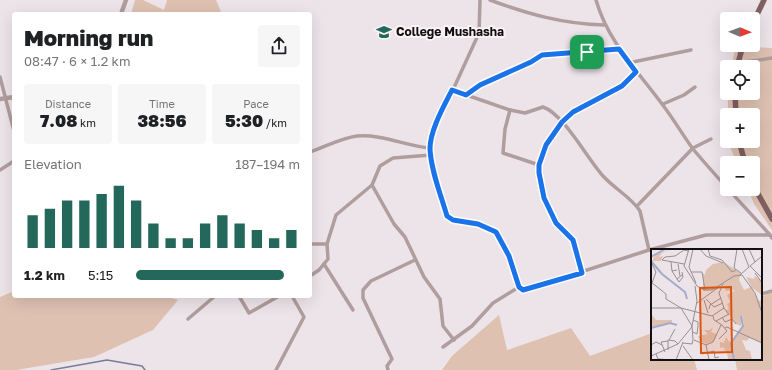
<!DOCTYPE html>
<html lang="en">
<head>
<meta charset="utf-8">
<style>
	:root { --surface:#fff; --page:#f6f6f6; --text:#202124; --muted:#757577; --accent:#23685b }
	body { margin:0; font-family:"Golos Text",sans-serif; background:var(--page); color:var(--text); height:100vh; display:flex; flex-direction:column; font-size:15px; white-space:nowrap }
	* { box-sizing:border-box; margin:0 }
	p { font-size:13px; color:var(--muted) }
	.icon { flex:none; width:22px; height:22px; fill:none; stroke:currentColor; stroke-width:2; stroke-linecap:round; stroke-linejoin:round }
	.map { position:relative; flex:1; overflow:hidden }
	.details { position:absolute; left:12px; top:12px; width:300px; height:286px; display:flex; flex-direction:column; background:var(--surface); border-radius:4px; box-shadow:0 4px 16px #0002 }
	.details>* { flex:none }
	.needle { width:26px; rotate:91deg }
	.fabs { position:absolute; left:720px; top:12px; display:grid; gap:8px }
	.fabs a { display:grid; place-items:center; width:40px; height:40px; border-radius:4px; background:var(--surface); box-shadow:0 4px 16px #0002; font-size:20px }
	.pin { position:absolute; display:grid; place-items:center; width:34px; height:34px; color:#fff; margin:-17px; border-radius:8px; box-shadow:0 2px 6px #0006 }
	.round { display:grid; place-items:center; flex:none; width:42px; height:42px; border-radius:4px; background:var(--page) }
	.summary { display:flex; align-items:center; justify-content:space-between; height:68px; padding:0 12px }
	h1 { font-size:22px; font-weight:800; line-height:30px }
	.stats { display:grid; grid-template-columns:repeat(3,1fr); gap:6px; height:68px; padding:4px 12px }
	.stats div { display:grid; align-content:center; border-radius:4px; background:var(--page); text-align:center }
	.stats b { font-size:17px; font-weight:800 }
	.stats small { font-size:11px; font-weight:400 }
	.stats p { font-size:11px }
	.chart { height:112px; padding:8px 12px }
	.chart p { display:flex; justify-content:space-between }
	.chart svg { width:100%; height:72px; margin-top:4px; stroke:var(--accent); stroke-width:6 }
	ul { padding:0 12px; list-style:none; font-size:13px }
	li { display:grid; grid-template-columns:64px 48px 1fr; align-items:center; height:30px }
	li i { height:10px; border-radius:5px; background:var(--accent) }
	.map>svg:first-child { display:block }
	.green { fill:#dec1b1 }
	.lines { fill:none; stroke-linecap:round; stroke-linejoin:round }
	.stream { stroke:#797c94; stroke-width:1.5 }
	.minor { stroke:#b09d9d; stroke-width:3.5 }
	.tertiary { stroke:#b09d9d; stroke-width:4.5 }
	.primary { stroke:#806060; stroke-width:5.5 }
	.route-casing { stroke:#fff; stroke-width:8 }
	.route { stroke:#1a73e8; stroke-width:5 }
	.labels { text-anchor:middle; stroke-width:4; stroke-linejoin:round; paint-order:stroke }
	.poi-label { font-size:12px; font-weight:bold; fill:#120f10; stroke:#fbf2f6; text-anchor:start }
	.inset-river { fill:none; stroke:#a5aacd; stroke-width:2 }
	.inset-road { fill:none; stroke:#958f92; stroke-width:1 }
	.view { fill:#dd550c; fill-opacity:0.15; stroke:#dd550c; stroke-width:2 }
	.inset-edge { fill:none; stroke:#120f10; stroke-width:2 }
</style>
</head>
<body>
<div class="map">
<svg width="772" height="370" viewBox="0 0 772 370">
	<rect width="100%" height="100%" fill="#ede4e9"/>
	<!-- green -->
	<g class="green">
		<path d="M135,0H143L164,10L167,0H216L222,14H131Z"/>
		<path d="M736,46L772,48V230L754,204L748,189H753V163H737L730,147V141H753V115H728V93H753V67H731Z"/>
		<path d="M14,291V296H165L178,300L153,330L94,357L16,370H0V297Z"/>
		<path d="M772,292V370H737L735,359H761V297Z"/>
		<path d="M499,315L507,350L571,328L590,356L652,333V359H694L697,370H442L452,356Z"/>
	</g>
	<g class="lines">
		<!-- stream -->
		<path class="stream" d="M51,370L107,360L142,366L145,370"/>
		<!-- minor -->
		<g class="minor">
			<path d="M490,0C528,14 563,24 604,25"/>
			<path d="M596,0C608,42 637,70 662,104C673,118 682,134 693,149C718,179 744,206 770,235"/>
			<path d="M628,63L691,50"/>
			<path d="M737,63L772,58"/>
			<path d="M0,77L14,131"/>
			<path d="M452,90L510,110L505,129L503,153L539,165"/>
			<path d="M466,95L480,85L531,62L542,55L619,49"/>
			<path d="M663,104L684,95L695,87"/>
			<path d="M510,110L525,113L543,107C564,114 588,160 604,177C615,189 632,198 640,211L649,250"/>
			<path d="M310,152C325,147 341,138 357,136C382,134 406,146 430,148"/>
			<path d="M0,170L14,161"/>
			<path d="M372,185L394,224L405,237L424,277L440,299L443,326L454,340"/>
			<path d="M637,206L693,148L711,139"/>
			<path d="M310,244H327"/>
			<path d="M324,264L353,310"/>
			<path d="M582,273L573,240L557,223L544,198L539,173V165L546,145L562,122L573,112L622,86L636,72"/>
			<path d="M310,276L319,270L328,259L327,244L336,215L372,185L380,166L393,158L431,155"/>
			<path d="M519,287L523,290H525L649,250L706,235H770L772,238"/>
			<path d="M761,294L772,291"/>
			<path d="M239,296L249,313L279,296"/>
			<path d="M188,319L215,296"/>
			<path d="M443,347L472,326L493,303L519,287L509,256L496,232L478,224L448,218L439,187L430,148L435,129L479,33L480,0"/>
			<path d="M276,370L304,317L292,296"/>
			<path d="M388,370L387,366L392,359L363,298V290L371,281L415,260"/>
		</g>
		<!-- tertiary -->
		<g class="tertiary">
			<path d="M121,14L126,0"/>
			<path d="M0,99L14,97"/>
		</g>
		<!-- primary -->
		<g class="primary">
			<path d="M753,23L764,0"/>
			<path d="M737,67L743,45"/>
			<path d="M735,93L736,115"/>
			<path d="M739,141L745,163"/>
			<path d="M753,185L772,219"/>
		</g>
	</g>
	<g class="lines">
		<defs>
			<path id="route" d="M619,49L636,72L622,86L573,112L562,122L546,145L539,165V173L544,198L556,223L573,240L582,273L523,290L519,287L509,256L496,232L478,224L453,220L447,216C441,195 431,171 430,149C430,130 444,106 452,90L466,95L480,85L531,62L542,55Z"/>
		</defs>
		<!-- route casing -->
		<use href="#route" class="route-casing"/>
		<!-- route -->
		<use href="#route" class="route"/>
	</g>
	<!-- icons -->
	<defs>
		<symbol id="university-bare" viewBox="-9 -9 18 18"><path d="M0-5L7-2L0 1L-7-2ZM-4 1L0 2.5L4 1V4Q0 6-4 4Z" fill="#23685b" stroke="#fbf2f6" stroke-width="2.5" paint-order="stroke"/></symbol>
	</defs>
	<g fill-rule="evenodd">
		<use href="#university-bare" x="373" y="21" width="22" height="22"/>
	</g>
	<g class="labels">
		<!-- poi labels -->
		<g class="poi-label">
			<text x="396" y="36">College Mushasha</text>
		</g>
	</g>
	<!-- overview -->
	<g transform="translate(651 249)">
		<rect width="111" height="111" fill="#ede4e9"/>
		<path d="M22,0L11,4L8,8L12,7L10,12H1L5,5ZM72,13L90,24L88,31L93,41L100,38L108,52L111,51V94L98,89L96,92L91,91L95,101L99,102L101,111H84L80,95L93,75L91,66L90,77L85,75L75,61L78,60L76,55L79,53L76,46L84,41L75,42L72,36L66,40L52,42V24L54,26L55,21L62,15ZM104,27L111,32V46L101,39L95,28L103,30ZM1,66L5,71H21V74L0,78ZM62,78L60,83L66,85L63,92L55,95L49,92L47,87L57,85L53,81H59ZM75,88L80,95L82,111H72L77,110L76,104L72,98L69,99V93L73,94Z" fill="#dec1b1"/>
		<path class="inset-river" d="M0,8L14,0M0,12L11,25L34,43L36,50M0,79L19,74L26,76M83,111L80,94L92,77L90,67"/>
		<path class="inset-road" d="M38,0L33,17L46,37L53,41H61L83,27L91,26L104,44L111,64M42,0L38,18L45,34M49,0L55,7L72,14M57,0L59,7L71,11L81,23L85,21M86,0L83,19L90,24M98,0L104,13M11,11L14,8L24,7L33,1L37,2M11,11L33,15M0,13L5,23L1,34M20,13L21,22L26,21M27,15L29,27M99,17L111,29M99,17L110,8M21,22L26,30L31,26M40,23H51L54,41M104,24L111,34M89,26L98,18L91,0M26,30L28,33L32,28L31,23M0,33L15,45V50L30,59M72,35L68,44L73,59M55,50L63,58L72,54M53,51L57,64M46,54L68,38M0,59H30L61,67L73,59L78,66M58,60L59,56L70,49M62,67L63,71L71,76L76,82L68,90M71,68L74,73L81,70L85,75M42,71L47,73V77L46,85L42,83M65,72L78,65M74,79L76,78L111,94M18,91L24,80M43,91L55,96L58,111M32,94L41,95L42,91L41,77L46,52L44,37M0,96L5,93L11,96M55,96L62,93L70,76M32,97L42,111M17,101V91L24,92L27,95M14,103L10,93L17,92M5,105L7,110L22,111M51,105L63,102L64,109L68,108M0,107L27,95L40,79L41,77L30,59M25,111L32,93"/>
		<path class="view" d="M80,38L81,103L50,104L49,39Z"/>
		<rect width="111" height="111" class="inset-edge"/>
	</g>
</svg>
<div class="fabs">
<a><svg class="needle" viewBox="-14 -14 28 28"><path d="M0-13l5 13h-10z" fill="#e53935"/><path d="M0 13l5-13h-10z" fill="#757577"/></svg></a>
<a><svg class="icon" aria-label="locate" viewBox="0 0 24 24"><circle cx="12" cy="12" r="6"/><path d="M12 2v4M12 18v4M2 12h4M18 12h4"/></svg></a>
<a>+</a>
<a>−</a>
</div>
<div class="pin" style="left:587px;top:52px;background:#1e9e55"><svg class="icon" aria-label="arrive" viewBox="0 0 24 24"><path d="M6 21V4h12l-3 4 3 4H6"/></svg></div>
<section class="details">
<div class="summary"><div><h1>Morning run</h1><p>08:47 · 6 × 1.2 km</p></div><a class="round"><svg class="icon" aria-label="share" viewBox="0 0 24 24"><path d="M12 15V3M7 8l5-5 5 5M5 13v7h14v-7"/></svg></a></div>
<div class="stats">
<div><p>Distance</p><b>7.08<small> km</small></b></div>
<div><p>Time</p><b>38:56</b></div>
<div><p>Pace</p><b>5:30<small> /km</small></b></div>
</div>
<div class="chart"><p><span>Elevation</span>187–194 m</p>
<svg viewBox="0 0 160 44" preserveAspectRatio="none"><path d="M5 44V24M15 44V20M25 44V15M35 44V15M45 44V11M55 44V6M65 44V15M75 44V29M85 44V38M95 44V38M105 44V29M115 44V24M125 44V29M135 44V33M145 44V38M155 44V33"/></svg>
</div>
<ul>
<li><b>1.2 km</b>5:15<i style="width:90%"></i></li>
</ul>
</section>
</div>
</body>
</html>
